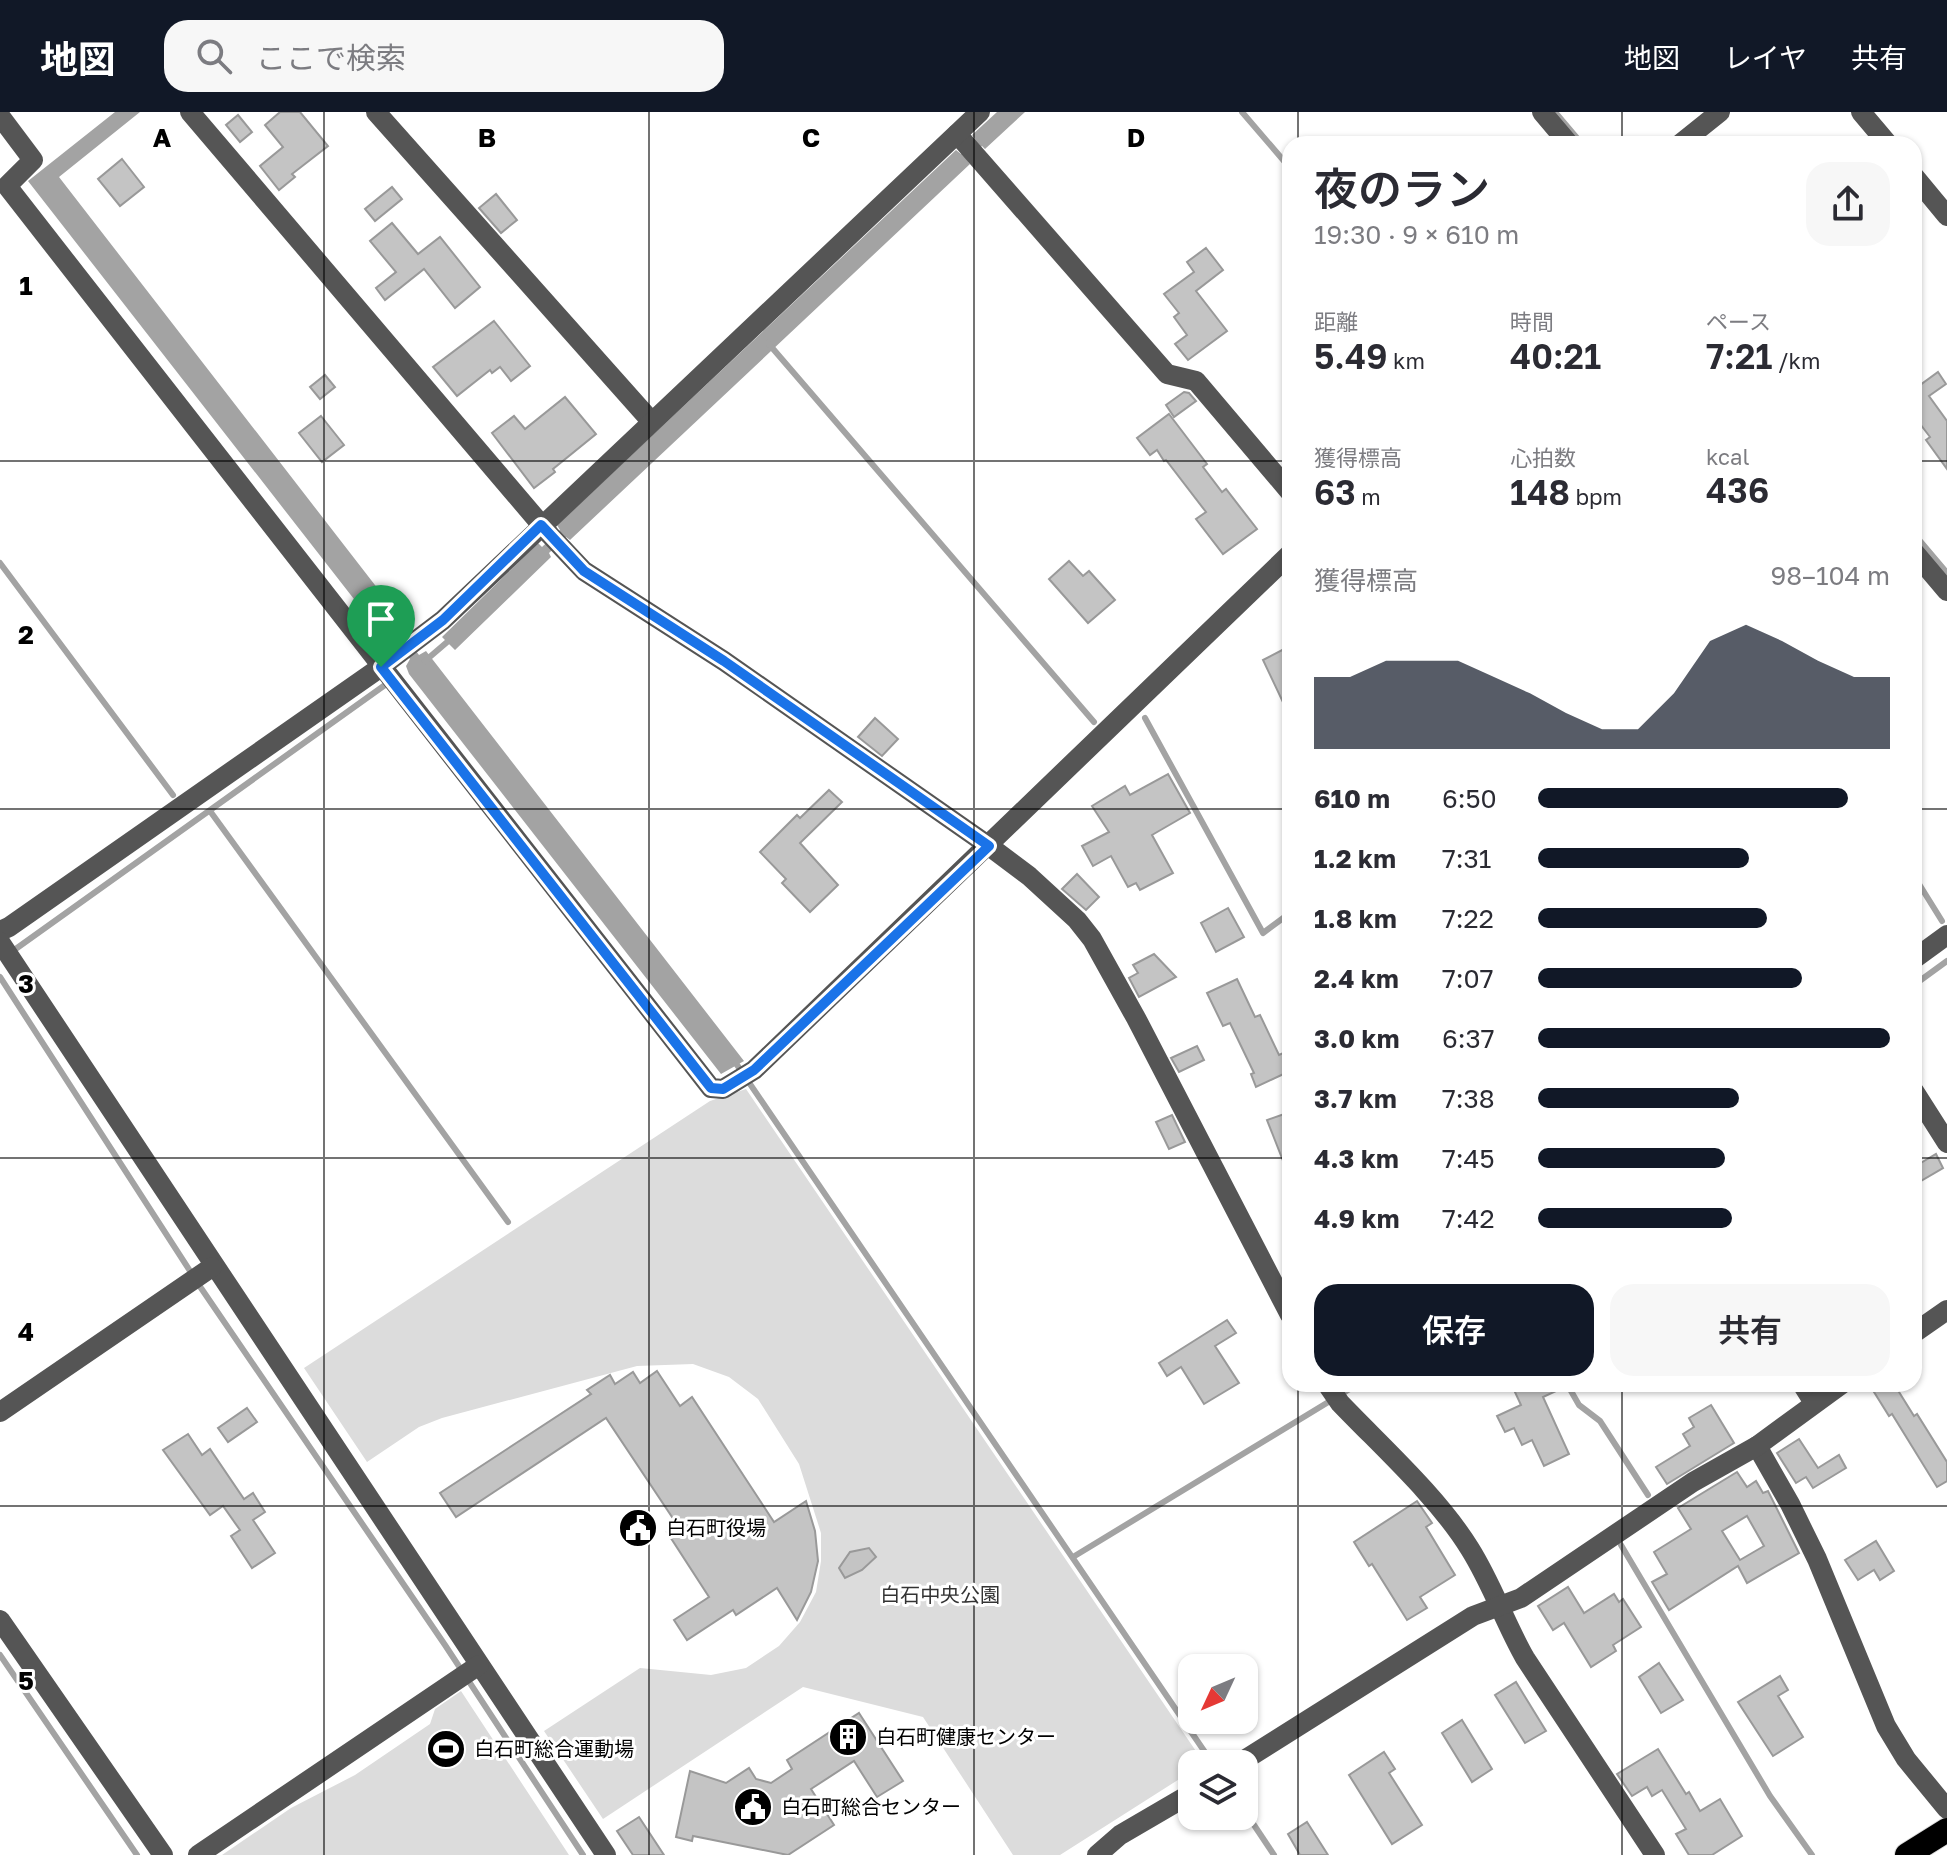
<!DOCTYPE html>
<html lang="ja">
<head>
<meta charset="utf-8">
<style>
	:root { --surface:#fff; --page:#f7f7f7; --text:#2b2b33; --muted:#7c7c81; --accent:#111827 }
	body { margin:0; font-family:"Golos Text","Noto Sans JP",sans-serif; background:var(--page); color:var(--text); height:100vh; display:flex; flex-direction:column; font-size:30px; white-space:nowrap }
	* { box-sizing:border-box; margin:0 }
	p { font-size:26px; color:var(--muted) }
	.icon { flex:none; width:44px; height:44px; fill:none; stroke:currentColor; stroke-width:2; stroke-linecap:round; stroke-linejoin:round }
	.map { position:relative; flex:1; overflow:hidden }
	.panel { position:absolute; left:1282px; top:24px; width:640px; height:1256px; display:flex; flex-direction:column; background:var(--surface); border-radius:24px; box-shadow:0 2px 6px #0004 }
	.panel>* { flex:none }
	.needle { width:52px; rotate:226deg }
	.fabs { position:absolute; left:1178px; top:1542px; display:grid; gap:16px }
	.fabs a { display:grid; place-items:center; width:80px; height:80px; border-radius:16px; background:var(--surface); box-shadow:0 2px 6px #0004; font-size:40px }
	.pin { position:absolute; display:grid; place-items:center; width:68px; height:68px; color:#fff; margin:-82px -34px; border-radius:50% 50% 50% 0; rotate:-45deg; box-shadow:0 0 8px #0007 }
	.pin .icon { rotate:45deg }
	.round { display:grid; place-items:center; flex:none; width:84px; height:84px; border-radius:24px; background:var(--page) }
	.headline { display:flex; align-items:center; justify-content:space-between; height:136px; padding:0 32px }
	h1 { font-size:44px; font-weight:600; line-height:60px }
	.figures { display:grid; grid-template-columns:repeat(3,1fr); gap:12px; height:136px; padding:8px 32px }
	.figures div { display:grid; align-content:center }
	.figures b { font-size:34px; font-weight:600 }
	.figures small { font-size:22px; font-weight:400 }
	.figures p { font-size:22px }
	.chart { height:224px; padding:16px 32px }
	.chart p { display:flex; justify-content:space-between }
	.chart svg { width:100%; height:144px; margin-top:8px; fill:var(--accent); opacity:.7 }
	.primary-button { display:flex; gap:16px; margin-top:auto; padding:16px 32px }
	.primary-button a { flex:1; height:92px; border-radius:24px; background:var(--accent); color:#fff; font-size:32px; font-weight:600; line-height:92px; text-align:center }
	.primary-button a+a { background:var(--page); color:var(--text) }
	ul { padding:0 32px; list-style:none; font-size:26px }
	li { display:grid; grid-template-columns:128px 96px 1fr; align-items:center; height:60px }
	li i { height:20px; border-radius:10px; background:var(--accent) }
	header { display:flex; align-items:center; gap:48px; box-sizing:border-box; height:112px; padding:0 40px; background:var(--accent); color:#fff }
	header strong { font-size:38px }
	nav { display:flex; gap:44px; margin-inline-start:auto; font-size:28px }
	.search { width:560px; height:72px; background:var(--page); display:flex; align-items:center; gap:20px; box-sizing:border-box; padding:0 28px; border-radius:24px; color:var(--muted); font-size:30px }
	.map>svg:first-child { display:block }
	.green { fill:#dcdcdc }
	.water { fill:#a3a3a3 }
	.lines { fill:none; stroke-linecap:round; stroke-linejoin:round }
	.stream { stroke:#a3a3a3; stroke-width:6 }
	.building { fill:#c4c4c4; stroke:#999; stroke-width:2; fill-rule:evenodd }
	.highway-casing { stroke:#dbdbdb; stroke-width:26 }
	.minor { stroke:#555; stroke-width:20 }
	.highway { stroke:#000; stroke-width:24 }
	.route-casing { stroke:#fff; stroke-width:16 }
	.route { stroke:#1a73e8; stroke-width:10 }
	.grid { fill:none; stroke:#000; stroke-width:2; stroke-opacity:0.55 }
	.labels { text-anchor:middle; stroke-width:6; stroke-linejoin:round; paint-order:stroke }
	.poi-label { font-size:20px; fill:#000; stroke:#fff; text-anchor:start }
	.park-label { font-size:20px; fill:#333; stroke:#fff }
	.grid-label { font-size:26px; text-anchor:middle; font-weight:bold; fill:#000; stroke:#fff; stroke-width:6; stroke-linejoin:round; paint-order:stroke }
</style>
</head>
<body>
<header>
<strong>地図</strong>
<div class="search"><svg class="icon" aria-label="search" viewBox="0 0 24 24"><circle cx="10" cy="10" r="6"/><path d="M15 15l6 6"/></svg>ここで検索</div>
<nav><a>地図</a><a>レイヤ</a><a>共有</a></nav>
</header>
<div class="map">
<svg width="1947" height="1743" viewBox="0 0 1947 1743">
	<rect width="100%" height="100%" fill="#fff"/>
	<!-- green -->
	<g class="green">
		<path d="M746,977L1204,1651L1192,1652V1659L1060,1743H1013L923,1605L803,1575L603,1707L544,1619L640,1556L711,1563L746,1556L779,1534L800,1510L816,1480L821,1449V1421L799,1352L758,1287L729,1265L693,1252L637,1254L442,1306L419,1315L367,1350L304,1256L710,989Z"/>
		<path d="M461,1579L569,1743H222L291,1696L355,1663L430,1612L435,1597Z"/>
	</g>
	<!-- water -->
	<g class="water">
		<path d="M115,0H140L59,65L409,517L404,523L419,543L426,539L744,949L721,962L409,562L406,554L410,547L396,530L389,532L28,69Z"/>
		<path d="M997,0H1025L985,37L982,34L967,48L970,52L570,428L566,425L549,441L551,445L455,538L442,525L538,431L542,435L560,418L557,413L956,38L961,42L975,27L972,23Z"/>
	</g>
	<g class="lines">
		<!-- stream -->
		<g class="stream">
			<path d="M1242,0L1290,56"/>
			<path d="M1555,0L1582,32"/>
			<path d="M768,231L1094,610"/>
			<path d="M1914,422L1947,461"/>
			<path d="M0,451L173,683"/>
			<path d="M425,549L453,525"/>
			<path d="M1145,606L1263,821L1290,801"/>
			<path d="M210,699L508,1110"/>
			<path d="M1914,764L1942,809"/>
			<path d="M10,841L385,573"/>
			<path d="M0,865L201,1176L445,1533L583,1743"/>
			<path d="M1914,873L1947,849"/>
			<path d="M733,947L1213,1652"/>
			<path d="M1567,1272L1579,1293L1600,1309L1648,1383"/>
			<path d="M1621,1433L1770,1684L1812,1743"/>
			<path d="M1073,1445L1358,1272"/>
			<path d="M0,1543L137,1743"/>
			<path d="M1244,1698L1274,1743"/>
		</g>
	</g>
	<!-- building -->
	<g class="building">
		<path d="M280,0H300L328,34L292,62L295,65L279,78L260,54L283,35L265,13Z"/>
		<path d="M238,3L252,20L240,30L226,13Z"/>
		<path d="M122,47L144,75L120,94L98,67Z"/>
		<path d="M392,75L402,87L375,109L365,97Z"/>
		<path d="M496,82L517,108L501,121L479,96Z"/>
		<path d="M392,111L418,142L440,125L480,175L455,196L424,157L385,188L376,176L396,160L370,129Z"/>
		<path d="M1206,136L1223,158L1196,179L1227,219L1188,248L1175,232L1187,223L1174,205L1179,201L1164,182L1194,160L1187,150Z"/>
		<path d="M494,209L530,254L511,269L500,255L492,261L490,258L457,284L433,255Z"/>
		<path d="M1938,260L1946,272L1929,284L1947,309V357L1926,328L1930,325L1914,304V265L1920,273Z"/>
		<path d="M325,263L335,275L320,287L310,275Z"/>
		<path d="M1184,280L1189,281L1196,289L1174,305L1166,293Z"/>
		<path d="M565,285L596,322L553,357L555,360L534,376L492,321L514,304L525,317Z"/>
		<path d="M1169,302L1207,352L1203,355L1222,380L1226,377L1257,417L1223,442L1196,407L1206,400L1166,348L1164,349L1157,338L1150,343L1137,326Z"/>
		<path d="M321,304L344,333L322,350L299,321Z"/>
		<path d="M1069,449L1083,464L1089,459L1115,488L1088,511L1049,467Z"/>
		<path d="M1290,534V605L1263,548Z"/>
		<path d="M875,606L898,627L882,644L858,625Z"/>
		<path d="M1168,662L1190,701L1152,723L1173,761L1140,778L1136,771L1128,775L1111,744L1093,754L1082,734L1109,720L1092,694L1125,674L1130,683Z"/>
		<path d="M829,678L842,690L800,731L838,773L810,800L782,771L786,767L760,740L797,703L800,706Z"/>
		<path d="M1077,762L1099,785L1086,798L1062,777Z"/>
		<path d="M1228,796L1244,825L1216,840L1201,811Z"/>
		<path d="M1154,842L1176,865L1139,885L1129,866L1138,861L1133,853Z"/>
		<path d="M1237,867L1255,905L1260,903L1279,943L1290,938V959L1256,975L1251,962L1254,961L1230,911L1223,914L1207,881Z"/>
		<path d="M1197,934L1204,948L1179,960L1171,946Z"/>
		<path d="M1290,1000V1064H1289L1267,1008Z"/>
		<path d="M1172,1003L1185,1030L1169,1037L1156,1010Z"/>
		<path d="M1936,1042L1943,1056L1914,1073V1055Z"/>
		<path d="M1227,1208L1236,1221L1215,1234L1239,1271L1204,1292L1181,1255L1167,1264L1159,1251Z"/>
		<path d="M657,1259L680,1294L692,1285L774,1410L806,1389L815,1419L818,1449L811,1480L797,1508L777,1476L736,1503L733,1498L687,1528L674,1508L709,1485L667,1420L678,1414L606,1306L456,1405L440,1381L591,1282L587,1278L610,1263L615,1272L633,1260L640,1271Z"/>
		<path d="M1527,1272H1571L1543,1285L1569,1342L1544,1354L1532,1328L1522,1333L1514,1316L1505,1320L1497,1304L1521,1293L1514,1278Z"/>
		<path d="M1869,1272H1894L1914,1304L1917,1302L1947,1350V1369L1937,1375L1892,1302L1889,1304Z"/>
		<path d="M1711,1293L1734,1331L1667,1372L1656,1355L1690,1334L1683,1322L1694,1315L1689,1306Z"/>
		<path d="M247,1296L257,1310L228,1330L218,1316Z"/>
		<path d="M188,1322L202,1343L210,1337L244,1387L253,1381L265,1400L253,1408L275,1441L252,1456L231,1424L240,1418L223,1394L210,1403L163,1338Z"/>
		<path d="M1799,1327L1818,1356L1839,1343L1846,1356L1813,1376L1806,1365L1796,1371L1777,1341Z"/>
		<path d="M1737,1360L1747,1375L1756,1369L1763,1381L1768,1379L1799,1441L1747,1471L1738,1454L1669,1498L1652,1470L1667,1462L1654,1440L1691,1417L1678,1396ZM1747,1404L1764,1434L1740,1448L1722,1419Z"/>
		<path d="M1417,1389L1432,1411L1426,1415L1455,1463L1420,1485L1427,1496L1407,1508L1372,1452L1369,1454L1354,1430Z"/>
		<path d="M1876,1429L1894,1459L1880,1468L1874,1458L1858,1468L1845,1448Z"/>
		<path d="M869,1436L876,1445L862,1458L845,1466L839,1456L850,1440Z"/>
		<path d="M1568,1475L1584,1501L1614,1482L1619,1490L1623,1487L1641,1515L1613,1533L1616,1539L1591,1555L1564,1511L1553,1518L1538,1494Z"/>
		<path d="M1659,1551L1683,1588L1661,1601L1639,1565Z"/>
		<path d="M1780,1564L1788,1578L1778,1584L1803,1625L1773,1644L1738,1590Z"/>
		<path d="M1516,1570L1546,1619L1525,1631L1495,1583Z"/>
		<path d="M859,1601L903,1669L877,1685L854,1649L811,1677L834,1713L788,1743L693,1724L692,1729L676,1725L690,1659L726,1671L749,1656L756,1667L771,1671L792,1657L787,1648Z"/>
		<path d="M1462,1608L1492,1657L1472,1670L1442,1621Z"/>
		<path d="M1658,1637L1686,1682L1689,1680L1700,1699L1720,1687L1742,1724L1712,1743H1689L1676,1722L1686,1717L1662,1678L1652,1684L1647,1675L1632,1684L1617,1662Z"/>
		<path d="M1384,1640L1395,1657L1389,1661L1422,1713L1392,1732L1349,1663Z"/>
		<path d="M639,1705L664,1743H633L617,1719Z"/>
		<path d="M1307,1710L1328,1743H1300L1288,1722Z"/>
	</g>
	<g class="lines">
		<defs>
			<path id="highway" d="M1907,1743L1947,1718"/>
		</defs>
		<!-- highway casing -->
		<use href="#highway" class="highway-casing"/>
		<!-- minor -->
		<g class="minor">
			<path d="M190,0L550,423L584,459L724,549L989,734L1029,764L1077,808L1092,827L1136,906L1290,1203"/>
			<path d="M376,0L651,309"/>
			<path d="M1542,0L1569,32"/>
			<path d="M1861,0L1888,32"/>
			<path d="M0,4L33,48L7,74L711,976L723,977L754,958L1290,442"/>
			<path d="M957,22L1167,262L1196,269L1290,380"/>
			<path d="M1680,32L1720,0"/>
			<path d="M1914,64L1947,104"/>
			<path d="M1914,440L1947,479"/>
			<path d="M0,819L9,815L381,555L443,508L980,0"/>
			<path d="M0,830C200,1136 403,1440 606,1743"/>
			<path d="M1914,847L1947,823"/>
			<path d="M1914,979L1947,1031"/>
			<path d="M1914,1221L1947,1198"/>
			<path d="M1327,1272L1340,1291C1382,1335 1438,1385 1470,1437C1492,1472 1505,1511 1525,1546L1655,1743"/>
			<path d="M1802,1272L1814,1291"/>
			<path d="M0,1300L212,1155"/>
			<path d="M1757,1334L1790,1392L1817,1447L1886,1614L1906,1647L1947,1697"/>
			<path d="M0,1508L163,1743"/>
			<path d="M1238,1652L1473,1504L1521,1486L1693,1370L1757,1334L1842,1272"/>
			<path d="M198,1743L479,1553"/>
			<path d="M1097,1743L1120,1723L1192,1681"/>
		</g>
		<!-- highway -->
		<use href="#highway" class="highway"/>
	</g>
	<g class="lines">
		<defs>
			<path id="route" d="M541,413L584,459L724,549L989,734L754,958L723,977L711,976L381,555L443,508Z"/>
		</defs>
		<!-- route casing -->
		<use href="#route" class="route-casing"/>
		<!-- route -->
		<use href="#route" class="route"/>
	</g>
	<!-- grid -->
	<path class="grid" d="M324,0V1743M649,0V1743M974,0V1743M1298,0V32M1622,0V32M0,349H1290M1914,349H1947M0,697H1290M1914,697H1947M0,1046H1290M1914,1046H1947M1298,1272V1743M1622,1272V1743M0,1394H1947"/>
	<!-- icons -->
	<defs>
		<symbol id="civic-disc" viewBox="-11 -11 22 22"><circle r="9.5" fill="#000" stroke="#fff"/><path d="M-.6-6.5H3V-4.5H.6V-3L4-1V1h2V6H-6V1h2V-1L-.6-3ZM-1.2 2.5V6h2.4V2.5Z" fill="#fff"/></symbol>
		<symbol id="building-disc" viewBox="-11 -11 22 22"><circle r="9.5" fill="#000" stroke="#fff"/><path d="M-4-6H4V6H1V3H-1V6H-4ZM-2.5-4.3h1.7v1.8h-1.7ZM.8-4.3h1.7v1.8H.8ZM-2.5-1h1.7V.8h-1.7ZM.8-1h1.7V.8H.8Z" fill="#fff"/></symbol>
		<symbol id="stadium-disc" viewBox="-11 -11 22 22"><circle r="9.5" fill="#000" stroke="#fff"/><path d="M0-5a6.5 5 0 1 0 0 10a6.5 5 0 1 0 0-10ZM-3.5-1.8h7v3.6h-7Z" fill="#fff"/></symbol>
	</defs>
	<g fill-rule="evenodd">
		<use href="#civic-disc" x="616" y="1394" width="44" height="44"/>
		<use href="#building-disc" x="826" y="1603" width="44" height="44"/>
		<use href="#stadium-disc" x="424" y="1615" width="44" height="44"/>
		<use href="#civic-disc" x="731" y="1673" width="44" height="44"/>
	</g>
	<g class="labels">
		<!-- poi labels -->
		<g class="poi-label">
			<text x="666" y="1423">白石町役場</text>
			<text x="876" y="1632">白石町健康センター</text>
			<text x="474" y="1644">白石町総合運動場</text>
			<text x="781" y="1702">白石町総合センター</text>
		</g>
		<!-- park labels -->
		<g class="park-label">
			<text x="940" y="1490">白石中央公園</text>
		</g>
	</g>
	<g class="grid-label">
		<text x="162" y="35">A</text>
		<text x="487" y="35">B</text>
		<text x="811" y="35">C</text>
		<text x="1136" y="35">D</text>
		<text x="26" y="183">1</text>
		<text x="26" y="532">2</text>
		<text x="26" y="881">3</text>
		<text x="26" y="1229">4</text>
		<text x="26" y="1578">5</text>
	</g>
</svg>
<div class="fabs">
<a><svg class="needle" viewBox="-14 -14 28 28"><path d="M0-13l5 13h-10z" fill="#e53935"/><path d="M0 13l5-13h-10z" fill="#7c7c81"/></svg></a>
<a><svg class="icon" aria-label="layers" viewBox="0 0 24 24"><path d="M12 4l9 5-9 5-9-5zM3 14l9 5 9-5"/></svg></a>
</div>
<div class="pin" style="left:381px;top:555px;background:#1e9e55"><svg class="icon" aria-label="arrive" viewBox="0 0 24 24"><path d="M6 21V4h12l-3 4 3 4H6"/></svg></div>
<section class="panel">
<div class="headline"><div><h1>夜のラン</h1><p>19:30 · 9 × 610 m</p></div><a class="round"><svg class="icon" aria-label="share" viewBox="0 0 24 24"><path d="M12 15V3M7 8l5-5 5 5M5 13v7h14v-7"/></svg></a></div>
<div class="figures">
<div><p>距離</p><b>5.49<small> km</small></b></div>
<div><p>時間</p><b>40:21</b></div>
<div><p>ペース</p><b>7:21<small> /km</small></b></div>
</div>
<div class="figures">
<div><p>獲得標高</p><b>63<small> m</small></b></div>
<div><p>心拍数</p><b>148<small> bpm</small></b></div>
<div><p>kcal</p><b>436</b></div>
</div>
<div class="chart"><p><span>獲得標高</span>98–104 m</p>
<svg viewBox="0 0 160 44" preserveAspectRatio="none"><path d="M0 44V22L10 22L20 17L30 17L40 17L50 22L60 27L70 33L80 38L90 38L100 27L110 11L120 6L130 11L140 17L150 22L160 22V44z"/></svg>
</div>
<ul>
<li><b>610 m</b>6:50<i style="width:88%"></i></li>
<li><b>1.2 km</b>7:31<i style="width:60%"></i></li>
<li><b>1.8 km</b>7:22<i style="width:65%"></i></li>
<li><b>2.4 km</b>7:07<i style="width:75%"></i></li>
<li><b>3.0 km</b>6:37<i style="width:100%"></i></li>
<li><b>3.7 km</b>7:38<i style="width:57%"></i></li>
<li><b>4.3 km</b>7:45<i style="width:53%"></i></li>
<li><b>4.9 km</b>7:42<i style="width:55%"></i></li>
</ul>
<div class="primary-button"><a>保存</a><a>共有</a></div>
</section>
</div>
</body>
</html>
